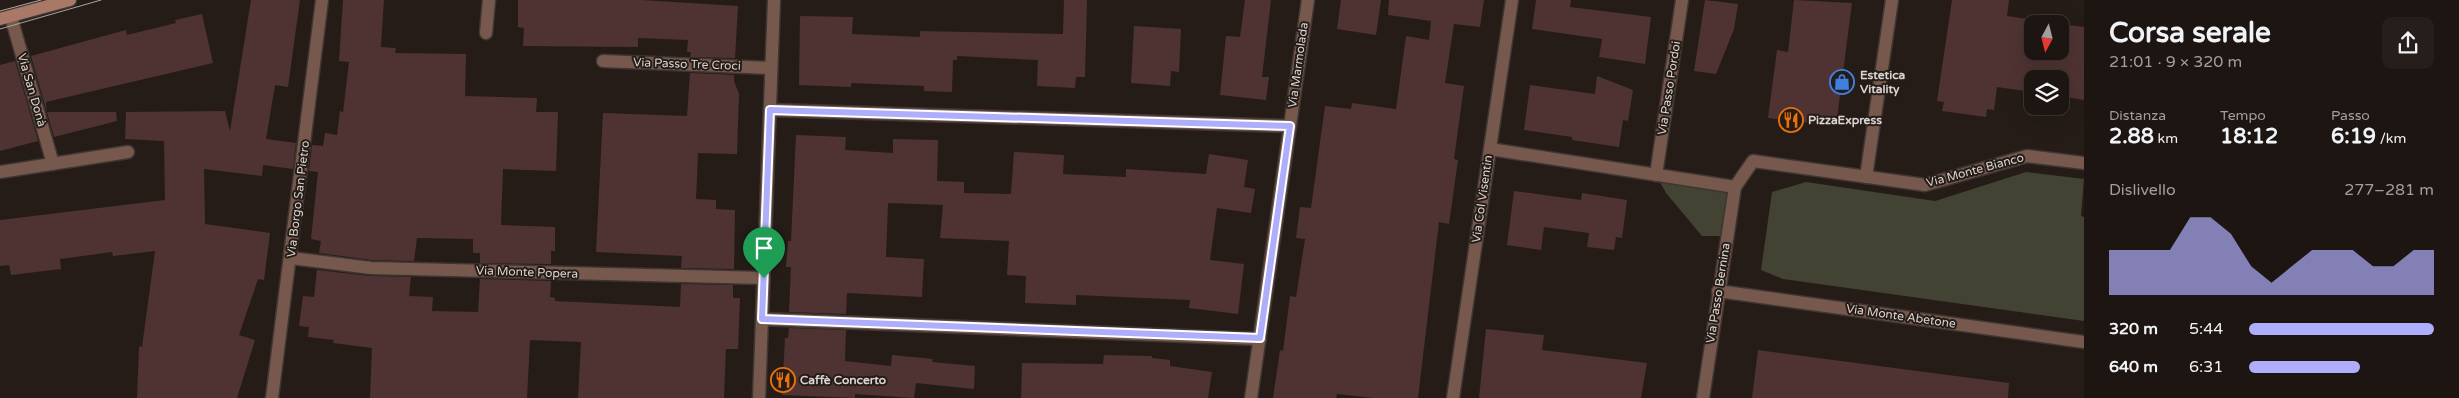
<!DOCTYPE html>
<html lang="it">
<head>
<meta charset="utf-8">
<style>
	:root { --surface:#1c1512; --page:#251e1b; --text:#f1f3f6; --muted:#a09f9f; --line:#3a3432; --accent:#aeaefa }
	body { margin:0; font-family:"Varela Round",sans-serif; background:var(--page); color:var(--text); height:100vh; display:flex; flex-direction:column; font-size:19px; white-space:nowrap }
	* { box-sizing:border-box; margin:0 }
	p { font-size:16px; color:var(--muted) }
	.icon { flex:none; width:28px; height:28px; fill:none; stroke:currentColor; stroke-width:2; stroke-linecap:round; stroke-linejoin:round }
	.map { position:relative; flex:1; overflow:hidden }
	.details { display:flex; flex-direction:column; background:var(--surface); width:375px }
	.details>* { flex:none }
	.needle { width:32px; rotate:187deg }
	.fabs { position:absolute; left:2024px; top:15px; display:grid; gap:10px }
	.fabs a { display:grid; place-items:center; width:45px; height:45px; border-radius:10px; background:var(--surface); box-shadow:0 5px 20px #0002,0 0 0 1px var(--line); font-size:25px }
	.pin { position:absolute; display:grid; place-items:center; width:42px; height:42px; color:#fff; margin:-51px -21px; border-radius:50% 50% 50% 0; rotate:-45deg; box-shadow:0 0 5px #0007 }
	.pin .icon { rotate:45deg }
	.round { display:grid; place-items:center; flex:none; width:52px; height:52px; border-radius:10px; background:var(--page) }
	.headline { display:flex; align-items:center; justify-content:space-between; height:85px; padding:0 25px }
	h1 { font-size:28px; font-weight:700; line-height:38px }
	.metrics { display:grid; grid-template-columns:repeat(3,1fr); gap:8px; height:85px; padding:5px 25px }
	.metrics div { display:grid; align-content:center }
	.metrics b { font-size:21px; font-weight:700 }
	.metrics small { font-size:14px; font-weight:400 }
	.metrics p { font-size:14px }
	.chart { height:140px; padding:10px 25px }
	.chart p { display:flex; justify-content:space-between }
	.chart svg { width:100%; height:90px; margin-top:5px; fill:var(--accent); opacity:.7 }
	ul { padding:0 25px; list-style:none; font-size:16px }
	li { display:grid; grid-template-columns:80px 60px 1fr; align-items:center; height:38px }
	li i { height:12px; border-radius:6px; background:var(--accent) }
	main { display:flex; flex:1; min-height:0 }
	.map>svg:first-child { display:block }
	.green { fill:#424333 }
	.building { fill:#4e3332 }
	.lines { fill:none; stroke-linecap:round; stroke-linejoin:round }
	.service-casing { stroke:#3e3632; stroke-width:15 }
	.minor-casing { stroke:#3e3632; stroke-width:15 }
	.secondary-casing { stroke:#3e3632; stroke-width:15 }
	.service { stroke:#77584d; stroke-width:12 }
	.minor { stroke:#77584d; stroke-width:12 }
	.secondary { stroke:#aa7867; stroke-width:12 }
	.tram { stroke:#aba5a1; stroke-width:1 }
	.route-casing { stroke:#fff; stroke-width:10 }
	.route { stroke:#aeaefa; stroke-width:6 }
	.labels { text-anchor:middle; stroke-width:4; stroke-linejoin:round; paint-order:stroke }
	.street-label { font-size:12px; fill:#dad4d1; stroke:#251c18 }
	.poi-label { font-size:12px; font-weight:bold; fill:#dad4d1; stroke:#251c18; text-anchor:start }
</style>
</head>
<body>
<main>
<div class="map">
<svg width="2084" height="398" viewBox="0 0 2084 398">
	<rect width="100%" height="100%" fill="#251c18"/>
	<!-- green -->
	<g class="green">
		<path d="M2026,172L2084,179L2081,216L2084,217V321L1783,279L1761,270L1772,192L1806,182L1935,201Z"/>
		<path d="M1656,175L1735,187L1722,236H1702L1666,193Z"/>
	</g>
	<!-- building -->
	<g class="building">
		<path d="M251,0H300L288,87L275,85L266,139L296,143L293,169L263,165L262,176L204,169L205,224L270,233L264,280L258,279L239,335L255,340L237,398H137L139,346L142,347L155,251L113,256L112,252L60,259L61,269L11,275L9,265L0,266V220L165,200L164,141L125,139L126,112L225,111L230,131Z"/>
		<path d="M343,0H384L381,47L396,48L395,53L466,54L465,96L537,98L536,112H558L556,171L503,169L501,225L555,227V251H551V264L480,263V253H473V239L417,238L414,261L372,260L319,253L321,241L311,239L318,172L309,171L312,145L323,146L325,133L337,135L340,111L343,112L349,62L339,61Z"/>
		<path d="M518,0H641L738,6L735,58L690,57L691,52H687L688,40L638,38V47L523,46L524,28L518,27Z"/>
		<path d="M1064,0H1087L1085,77H1076L1075,88L1037,86L1038,60L957,56V60H953L952,92L924,91V86L851,83V87L799,85L800,16L853,17L852,34L920,37V31L1063,34Z"/>
		<path d="M1245,0H1271L1262,77H1269L1266,100L1220,95L1226,36L1240,37Z"/>
		<path d="M1341,0H1381L1376,35L1337,29Z"/>
		<path d="M1389,0H1484L1480,27L1454,24L1445,83L1464,86L1454,159L1458,160L1449,224L1439,222L1418,398H1373L1337,394L1336,398H1273L1280,350L1283,351L1290,296L1296,297L1305,239L1296,238L1300,207L1311,208L1325,106L1351,109L1352,103L1396,109L1406,36L1429,40L1431,21L1388,15Z"/>
		<path d="M1536,0H1571L1570,7L1651,17L1645,64L1599,57L1602,39L1532,29Z"/>
		<path d="M1705,0L1738,4L1734,29L1716,74L1694,71Z"/>
		<path d="M1794,0L1852,3L1836,126L1768,118L1777,50L1788,52Z"/>
		<path d="M1952,0H2009L2007,16L2060,24H2032V51H2060V24L2084,27V100L2060,96V79H2032V92L1997,87L1994,110L1987,109L1986,117L1942,111L1944,102L1937,101Z"/>
		<path d="M202,14L213,63L46,102L47,112H116L117,121L54,137L31,56L126,30L127,35L176,23L175,20Z"/>
		<path d="M1134,26L1181,29L1179,72L1171,71L1170,86L1131,83Z"/>
		<path d="M15,61L38,141L0,151V65Z"/>
		<path d="M690,73L734,75V81L739,94L737,154L698,153L696,199L716,200V209L735,210L734,269L681,268L682,256L596,252L603,113L687,116Z"/>
		<path d="M1597,76L1633,90L1628,121L1623,120L1619,147L1572,140V137L1524,130L1530,85L1595,94Z"/>
		<path d="M796,135L846,137L845,150L893,153V139L938,140L937,181L964,182V193L1011,194L1014,152L1064,155L1063,174L1126,177V169L1206,174L1209,154L1248,160L1244,187L1255,189L1251,213L1217,208L1210,260L1244,264L1238,314L1189,308L1190,300L1076,295V305L1025,303L1026,276L1007,275L1009,241L940,238L943,205L888,203L886,257L924,259L922,297L847,293L846,314L789,312L791,267H786L788,241H791Z"/>
		<path d="M1514,191L1581,200L1582,193L1627,200L1622,238L1616,237L1614,250L1587,247L1589,233L1544,227L1541,250L1507,245Z"/>
		<path d="M317,270L370,276L411,277L409,296L433,297L432,311L478,312L480,279L551,281L550,297L555,298V301L680,307L681,284L733,285V298H740L738,349H726L724,398H578L581,342L530,340L527,398H370L372,348L333,343L334,340L308,337L309,327L299,326L303,296L314,297Z"/>
		<path d="M789,328L846,330L845,361L891,366L892,355L933,359L932,362L975,366L974,389L916,383L914,398L855,394V398L782,395L785,338H788Z"/>
		<path d="M1486,329L1544,335L1542,350L1647,363L1641,398H1479Z"/>
		<path d="M1758,350L2009,383L2008,398H1752Z"/>
		<path d="M1104,355L1152,356V358L1170,360V366L1212,372L1208,398H1021L1022,363L1103,364Z"/>
	</g>
	<g class="lines">
		<defs>
			<g id="service">
				<path d="M11,17L53,164"/>
				<path d="M486,33L489,0"/>
				<path d="M0,172L128,152"/>
			</g>
			<g id="minor">
				<path d="M603,61L771,68"/>
				<path d="M770,110L1290,126"/>
				<path d="M1490,149L1735,187"/>
				<path d="M1656,175L1682,0"/>
				<path d="M1866,177L1892,0"/>
				<path d="M291,258L371,268L763,278"/>
				<path d="M1718,291L2084,342"/>
				<path d="M762,319L1260,339"/>
				<path d="M272,398L322,0"/>
				<path d="M759,398L774,0"/>
				<path d="M1251,398L1308,0"/>
				<path d="M1453,398L1512,0"/>
				<path d="M1703,398L1735,187L1753,161L1925,185L2027,156L2084,163"/>
			</g>
			<path id="secondary" d="M0,19L70,0"/>
		</defs>
		<!-- service casing -->
		<use href="#service" class="service-casing"/>
		<!-- minor casing -->
		<use href="#minor" class="minor-casing"/>
		<!-- secondary casing -->
		<use href="#secondary" class="secondary-casing"/>
		<!-- service -->
		<use href="#service" class="service"/>
		<!-- minor -->
		<use href="#minor" class="minor"/>
		<!-- secondary -->
		<use href="#secondary" class="secondary"/>
		<!-- tram -->
		<g class="tram">
			<path d="M0,11L41,0"/>
			<path d="M0,29L101,0"/>
		</g>
	</g>
	<g class="lines">
		<defs>
			<path id="route" d="M770,110L1290,126L1260,338L762,319Z"/>
		</defs>
		<!-- route casing -->
		<use href="#route" class="route-casing"/>
		<!-- route -->
		<use href="#route" class="route"/>
	</g>
	<!-- icons -->
	<defs>
		<symbol id="shop-ring" viewBox="-11 -11 22 22"><circle r="9.5" fill="#251c18" stroke="#3f7fe0" stroke-width="1.5"/><path d="M-5-2.5h2.3a2.7 3.5 0 0 1 5.4 0H5L5.5 6h-11ZM-1.5-2.5h3a1.5 2.3 0 0 0-3 0Z" fill="#3f7fe0"/></symbol>
		<symbol id="restaurant-ring" viewBox="-11 -11 22 22"><circle r="9.5" fill="#251c18" stroke="#e8710a" stroke-width="1.5"/><path d="M-5-6h1v4h1v-4h1v4h1v-4h1v5L-1.5 .5V6h-2V.5L-5-1ZM5-6V6H3V1.5H1.5Q1.5-4 5-6Z" fill="#e8710a"/></symbol>
	</defs>
	<g fill-rule="evenodd">
		<use href="#shop-ring" x="1828" y="68" width="28" height="28"/>
		<use href="#restaurant-ring" x="1777" y="106" width="28" height="28"/>
		<use href="#restaurant-ring" x="769" y="366" width="28" height="28"/>
	</g>
	<g class="labels">
		<!-- street labels -->
		<g class="street-label">
			<text transform="translate(687 64) rotate(2)" y="4">Via Passo Tre Croci</text>
			<text transform="translate(1298 65) rotate(-82)" y="4">Via Marmolada</text>
			<text transform="translate(1669 88) rotate(-81)" y="4">Via Passo Pordoi</text>
			<text transform="translate(32 90) rotate(74)" y="4">Via San Donà</text>
			<text transform="translate(1975 170) rotate(-15)" y="4">Via Monte Bianco</text>
			<text transform="translate(298 199) rotate(-83)" y="4">Via Borgo San Pietro</text>
			<text transform="translate(1482 199) rotate(-82)" y="4">Via Col Visentin</text>
			<text transform="translate(527 272) rotate(2)" y="4">Via Monte Popera</text>
			<text transform="translate(1718 293) rotate(-81)" y="4">Via Passo Bernina</text>
			<text transform="translate(1901 316) rotate(8)" y="4">Via Monte Abetone</text>
		</g>
		<!-- poi labels -->
		<g class="poi-label">
			<text x="1860" y="79">Estetica<tspan x="1860" dy="14">Vitality</tspan></text>
			<text x="1808" y="124">PizzaExpress</text>
			<text x="800" y="384">Caffè Concerto</text>
		</g>
	</g>
</svg>
<div class="fabs">
<a><svg class="needle" viewBox="-14 -14 28 28"><path d="M0-13l5 13h-10z" fill="#e53935"/><path d="M0 13l5-13h-10z" fill="#a09f9f"/></svg></a>
<a><svg class="icon" aria-label="layers" viewBox="0 0 24 24"><path d="M12 4l9 5-9 5-9-5zM3 14l9 5 9-5"/></svg></a>
</div>
<div class="pin" style="left:764px;top:278px;background:#1e9e55"><svg class="icon" aria-label="arrive" viewBox="0 0 24 24"><path d="M6 21V4h12l-3 4 3 4H6"/></svg></div>
</div>
<section class="details">
<div class="headline"><div><h1>Corsa serale</h1><p>21:01 · 9 × 320 m</p></div><a class="round"><svg class="icon" aria-label="share" viewBox="0 0 24 24"><path d="M12 15V3M7 8l5-5 5 5M5 13v7h14v-7"/></svg></a></div>
<div class="metrics">
<div><p>Distanza</p><b>2.88<small> km</small></b></div>
<div><p>Tempo</p><b>18:12</b></div>
<div><p>Passo</p><b>6:19<small> /km</small></b></div>
</div>
<div class="chart"><p><span>Dislivello</span>277–281 m</p>
<svg viewBox="0 0 160 44" preserveAspectRatio="none"><path d="M0 44V22L10 22L20 22L30 22L40 6L50 6L60 14L70 30L80 38L90 30L100 22L110 22L120 22L130 30L140 30L150 22L160 22V44z"/></svg>
</div>
<ul>
<li><b>320 m</b>5:44<i style="width:100%"></i></li>
<li><b>640 m</b>6:31<i style="width:60%"></i></li>
</ul>
</section>
</main>
</body>
</html>
